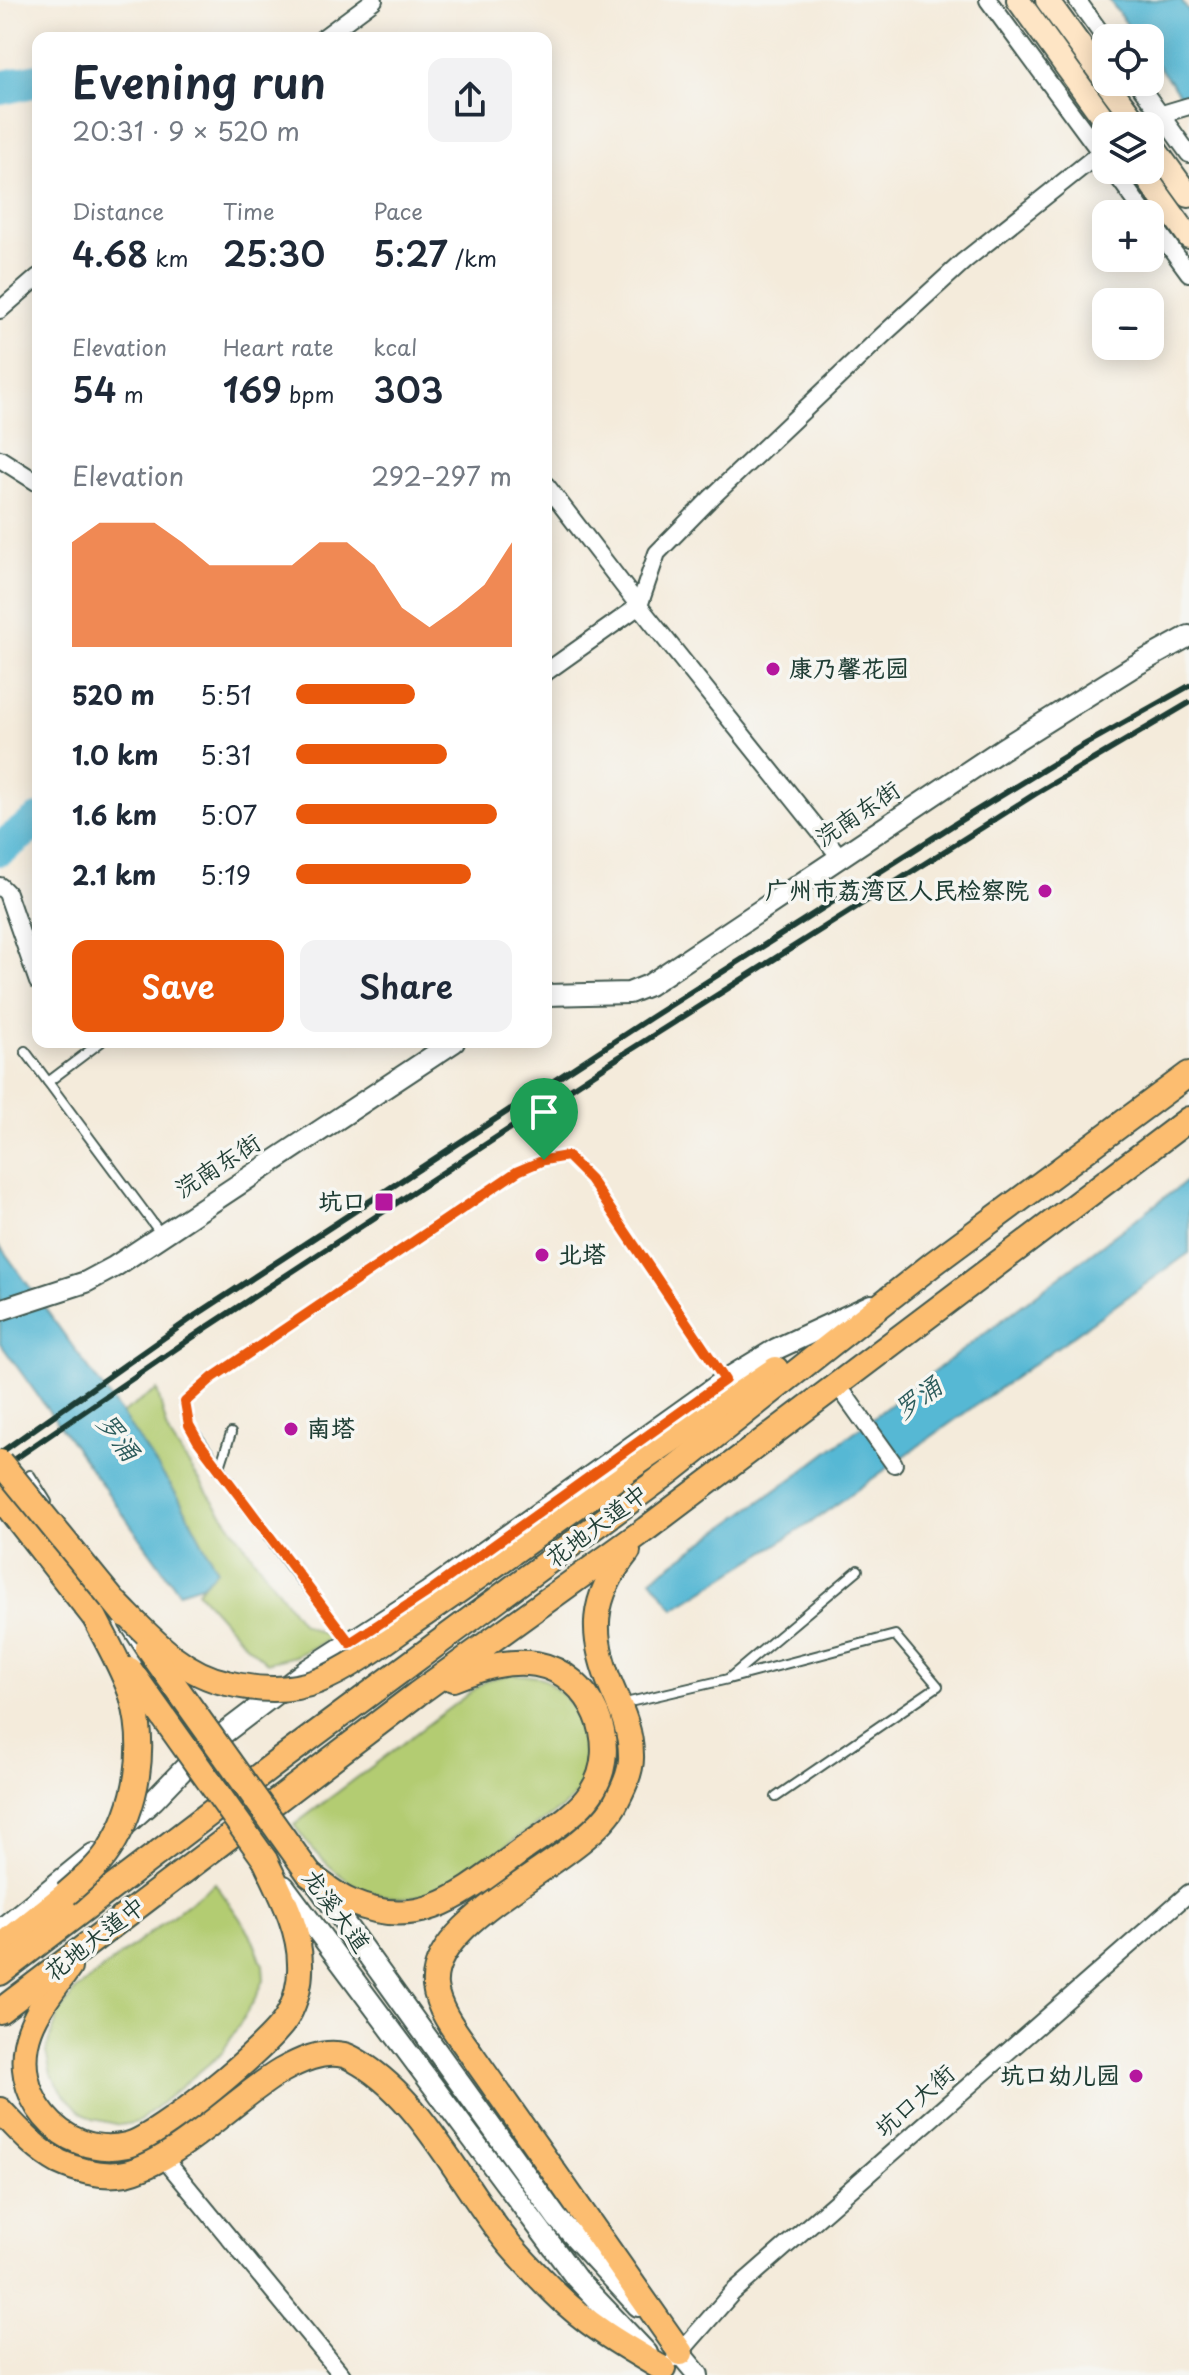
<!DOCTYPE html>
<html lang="en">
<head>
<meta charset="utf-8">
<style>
	:root { --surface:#fff; --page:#f2f2f3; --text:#1f2937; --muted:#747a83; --accent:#ea580c }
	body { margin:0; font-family:"Playpen Sans","LXGW WenKai TC",sans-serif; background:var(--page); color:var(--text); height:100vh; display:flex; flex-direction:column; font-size:30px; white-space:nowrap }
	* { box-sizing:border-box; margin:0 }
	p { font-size:26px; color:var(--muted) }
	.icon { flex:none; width:44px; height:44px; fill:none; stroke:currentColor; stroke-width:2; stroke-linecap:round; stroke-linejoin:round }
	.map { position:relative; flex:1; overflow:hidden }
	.sheet { position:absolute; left:32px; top:32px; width:520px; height:1016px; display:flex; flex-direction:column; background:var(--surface); border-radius:16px; box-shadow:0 4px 20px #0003 }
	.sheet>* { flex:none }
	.fabs { position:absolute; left:1092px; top:24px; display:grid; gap:16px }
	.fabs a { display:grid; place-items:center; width:72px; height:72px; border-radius:16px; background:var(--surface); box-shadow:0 4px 20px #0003; font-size:40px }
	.pin { position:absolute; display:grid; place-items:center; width:68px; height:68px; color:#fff; margin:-82px -34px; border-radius:50% 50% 50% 0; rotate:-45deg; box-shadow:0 0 8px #0007 }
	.pin .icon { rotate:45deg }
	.round { display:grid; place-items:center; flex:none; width:84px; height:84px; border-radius:16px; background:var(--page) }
	.summary { display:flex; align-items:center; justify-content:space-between; height:136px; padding:0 40px }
	h1 { font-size:44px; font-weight:600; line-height:60px }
	.figures { display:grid; grid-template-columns:repeat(3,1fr); gap:12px; height:136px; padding:8px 40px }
	.figures div { display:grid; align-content:center }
	.figures b { font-size:34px; font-weight:600 }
	.figures small { font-size:22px; font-weight:400 }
	.figures p { font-size:22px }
	.chart { height:224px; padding:16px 40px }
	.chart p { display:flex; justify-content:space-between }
	.chart svg { width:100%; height:144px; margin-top:8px; fill:var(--accent); opacity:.7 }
	.cta { display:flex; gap:16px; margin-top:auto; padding:16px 40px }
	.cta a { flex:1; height:92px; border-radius:16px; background:var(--accent); color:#fff; font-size:32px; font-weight:600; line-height:92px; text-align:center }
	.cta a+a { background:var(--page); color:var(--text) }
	ul { padding:0 40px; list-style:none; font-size:26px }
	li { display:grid; grid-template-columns:128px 96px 1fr; align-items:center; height:60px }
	li i { height:20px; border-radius:10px; background:var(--accent) }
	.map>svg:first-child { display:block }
	.green { fill:#b3cc72; stroke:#698453; stroke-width:2 }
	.water { fill:#56b8d4; stroke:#3a7a84; stroke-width:2 }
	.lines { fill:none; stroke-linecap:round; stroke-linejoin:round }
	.river { stroke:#56b8d4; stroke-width:34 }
	.service-casing { stroke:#3f574d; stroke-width:12 }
	.minor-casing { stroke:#3f574d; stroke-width:20 }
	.tertiary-casing { stroke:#3f574d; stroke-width:24 }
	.secondary-casing { stroke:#3f574d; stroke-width:26 }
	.primary-casing { stroke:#3f574d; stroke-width:28 }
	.service { stroke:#fff; stroke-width:8 }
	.minor { stroke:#fff; stroke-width:16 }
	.tertiary { stroke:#fff; stroke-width:20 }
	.secondary { stroke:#fee5c5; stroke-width:22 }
	.primary { stroke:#fcbd6f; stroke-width:24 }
	.rail { stroke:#1f3d34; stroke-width:6 }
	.primary-bridge-casing { stroke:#3f574d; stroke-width:28; stroke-linecap:butt }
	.primary-bridge { stroke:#fcbd6f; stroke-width:24 }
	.route-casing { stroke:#fff; stroke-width:16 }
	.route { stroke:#ea580c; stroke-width:10 }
	.poi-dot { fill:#b5179e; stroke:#f6f6f2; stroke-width:3 }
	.labels { text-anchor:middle; stroke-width:7; stroke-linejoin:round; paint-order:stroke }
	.poi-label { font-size:24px; font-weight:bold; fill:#1f3d34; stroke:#f6f6f2; text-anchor:start }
	.street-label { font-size:24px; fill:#1f3d34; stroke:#f6f6f2 }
	.water-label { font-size:26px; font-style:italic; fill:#2d5c5c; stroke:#f6f6f2 }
</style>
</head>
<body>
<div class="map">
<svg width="1189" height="2375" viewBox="0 0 1189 2375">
	<rect width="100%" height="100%" fill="#f6f6f2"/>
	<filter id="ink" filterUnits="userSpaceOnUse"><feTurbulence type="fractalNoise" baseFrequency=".0125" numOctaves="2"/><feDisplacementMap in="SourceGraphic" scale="16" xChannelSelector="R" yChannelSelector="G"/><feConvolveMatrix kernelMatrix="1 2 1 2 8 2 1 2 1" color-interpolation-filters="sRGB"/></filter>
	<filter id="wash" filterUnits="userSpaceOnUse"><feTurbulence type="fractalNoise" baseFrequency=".006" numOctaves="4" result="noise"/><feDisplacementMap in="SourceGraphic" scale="32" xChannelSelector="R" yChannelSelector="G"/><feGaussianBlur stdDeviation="1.8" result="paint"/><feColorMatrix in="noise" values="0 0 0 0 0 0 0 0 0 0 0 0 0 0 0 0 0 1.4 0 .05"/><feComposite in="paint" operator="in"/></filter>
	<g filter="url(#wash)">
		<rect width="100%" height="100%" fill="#f4ebdb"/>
		<!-- green -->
		<g class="green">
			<path d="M157,1390L169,1435L216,1505L302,1624L332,1638L295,1656L267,1663L240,1639L197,1591L217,1570L179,1498L121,1414Z"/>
			<path d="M512,1674C521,1675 533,1675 542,1678C547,1680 552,1686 556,1689C580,1709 598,1743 588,1775C580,1802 543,1820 521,1835C502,1848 466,1880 447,1888C378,1916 332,1878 294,1825L487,1680Z"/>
			<path d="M215,1883L250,1933L263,1965L264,1980L255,1999L222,2053L138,2122L121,2125L93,2119L78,2109L64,2094L51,2074L46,2052L59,2013L76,1990Z"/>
		</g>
		<!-- water -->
		<g class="water">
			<path d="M1109,0H1181L1189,11V107L1150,55V38H1137Z"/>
			<path d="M1189,1179V1253L809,1524L674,1609L651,1579L801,1472Z"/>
			<path d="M0,1246L118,1409L179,1498L217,1570L204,1584L179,1592L0,1343Z"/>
		</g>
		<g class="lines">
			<!-- river -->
			<g class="river">
				<path d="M0,88L38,80"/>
				<path d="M0,849L38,821"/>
			</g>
		</g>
	</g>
	<g filter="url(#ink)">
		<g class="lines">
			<defs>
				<g id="service">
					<path d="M25,1051L161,1234"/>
					<path d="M48,1082L101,1042"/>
					<path d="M219,1470L231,1433"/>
					<path d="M30,1475L47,1502"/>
					<path d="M124,1625L143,1654"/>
					<path d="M349,1641L289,1565L189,1425L185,1402L212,1378L518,1171L544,1160L567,1156L590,1179L725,1379"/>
					<path d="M728,1679L895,1635L938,1686L776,1797"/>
					<path d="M171,1700L201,1749"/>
					<path d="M621,1704L728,1679L858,1570"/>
				</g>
				<g id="minor">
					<path d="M988,0L1106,160"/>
					<path d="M1077,0L1106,40"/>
					<path d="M323,38L374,0"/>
					<path d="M1137,82L1189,154"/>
					<path d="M1152,117L1189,106"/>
					<path d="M1113,170L1145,214"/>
					<path d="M1150,220L1189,273"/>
					<path d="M0,310L38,277"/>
					<path d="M0,459L38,483"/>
					<path d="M546,485L639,606L840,857"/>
					<path d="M546,672L639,606L657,553L710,499L883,335L964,261L1106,148"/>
					<path d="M0,886L7,893L38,982"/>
					<path d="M837,1384L894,1464"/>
					<path d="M162,2156L342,2375"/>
					<path d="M675,2358L732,2293L1189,1893"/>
				</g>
				<g id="tertiary">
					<path d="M546,995L629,993L649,985L1002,749L1136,665L1189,636"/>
					<path d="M0,1310L86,1282L114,1267L454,1042"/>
					<path d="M120,1830L154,1800L202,1750L307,1670L428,1592L725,1380L776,1349L871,1305"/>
					<path d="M284,1886L576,2278L647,2353"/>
					<path d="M318,1886L557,2218L638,2306"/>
					<path d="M0,1930L93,1854"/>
					<path d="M672,2344L698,2375"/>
				</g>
				<g id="secondary">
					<path d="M1018,0L1109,126"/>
					<path d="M1047,0L1106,81"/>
					<path d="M1106,82L1139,126"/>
					<path d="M1150,142L1189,196"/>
					<path d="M1141,170L1189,237"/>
				</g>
				<g id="primary">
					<path d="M630,1468L776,1369"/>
					<path d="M0,1497L95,1618"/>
					<path d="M628,1551C590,1598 589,1636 613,1691C622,1711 631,1732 631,1755C632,1772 622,1791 614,1806C579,1864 429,1917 435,1986C438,2011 458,2035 472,2055L681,2353"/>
					<path d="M310,1875C323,1884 336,1896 351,1902C422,1933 466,1891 521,1851C544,1834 575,1817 591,1793C623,1745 592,1674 536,1664C507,1659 479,1669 453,1679"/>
					<path d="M0,1947L66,1894"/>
					<path d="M69,1968C55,1987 38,2008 30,2030C7,2092 60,2160 127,2145C158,2138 271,2045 287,2017C296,2002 301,1981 300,1964C300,1928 280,1892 265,1860"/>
					<path d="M0,1973L276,1763L672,1470L934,1263L1189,1074"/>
					<path d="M0,2011L417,1694L646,1529L1189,1119"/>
					<path d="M0,2110C18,2129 36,2150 59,2162C76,2170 99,2176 118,2174C168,2170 236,2097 281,2071C299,2061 322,2050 344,2055C349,2056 355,2060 360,2063C422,2100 460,2183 505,2239C520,2258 538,2276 555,2293C588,2326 624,2346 663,2369"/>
				</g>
			</defs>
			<!-- service casing -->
			<use href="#service" class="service-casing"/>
			<!-- minor casing -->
			<use href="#minor" class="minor-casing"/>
			<!-- tertiary casing -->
			<use href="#tertiary" class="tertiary-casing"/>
			<!-- secondary casing -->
			<use href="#secondary" class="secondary-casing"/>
			<!-- primary casing -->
			<use href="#primary" class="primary-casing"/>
			<!-- service -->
			<use href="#service" class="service"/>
			<!-- minor -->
			<use href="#minor" class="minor"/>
			<!-- tertiary -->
			<use href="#tertiary" class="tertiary"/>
			<!-- secondary -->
			<use href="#secondary" class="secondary"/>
			<!-- primary -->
			<use href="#primary" class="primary"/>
			<!-- rail -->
			<g class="rail">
				<path d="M0,1453L196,1315L650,1018L961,820L1082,746L1189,686"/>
				<path d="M0,1469L206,1328L613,1061L1035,794L1189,703"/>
			</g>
			<defs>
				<g id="primary-bridge">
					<path d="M0,1462L125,1615"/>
					<path d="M116,1603C149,1636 180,1673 227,1683C256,1690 290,1692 318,1681C351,1668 386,1641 416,1620C488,1571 559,1519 630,1468"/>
					<path d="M148,1648L310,1875"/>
					<path d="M130,1670L265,1860"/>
					<path d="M66,1894C81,1881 98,1867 109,1850C138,1806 147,1747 132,1696C123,1669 108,1644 95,1618"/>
				</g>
			</defs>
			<!-- primary-bridge casing -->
			<use href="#primary-bridge" class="primary-bridge-casing"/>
			<!-- primary-bridge -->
			<use href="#primary-bridge" class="primary-bridge"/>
		</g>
	</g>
	<g class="lines" filter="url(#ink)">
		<defs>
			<path id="route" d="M567,1156L590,1179L725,1380L428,1592L350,1643L198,1441L189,1425L185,1402L212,1378L518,1171L544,1160Z"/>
		</defs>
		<!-- route casing -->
		<use href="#route" class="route-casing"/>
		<!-- route -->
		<use href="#route" class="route"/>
	</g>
	<!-- markers -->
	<g class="poi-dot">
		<circle cx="773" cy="669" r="8"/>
		<circle cx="1045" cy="891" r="8"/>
		<rect x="374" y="1192" width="20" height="20" rx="4"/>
		<circle cx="542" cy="1255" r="8"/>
		<circle cx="291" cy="1429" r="8"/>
		<circle cx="1136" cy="2076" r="8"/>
	</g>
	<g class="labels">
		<!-- poi labels -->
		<g class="poi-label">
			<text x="789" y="677">康乃馨花园</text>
			<text x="1029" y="899" text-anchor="end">广州市荔湾区人民检察院</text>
			<text x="366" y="1210" text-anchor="end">坑口</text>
			<text x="558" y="1263">北塔</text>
			<text x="307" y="1437">南塔</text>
			<text x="1120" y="2084" text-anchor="end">坑口幼儿园</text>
		</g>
		<!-- street labels -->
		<g class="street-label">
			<text transform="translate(858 814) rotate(-34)" y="8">浣南东街</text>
			<text transform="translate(218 1166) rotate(-33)" y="8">浣南东街</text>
			<text transform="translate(597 1526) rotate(-37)" y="8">花地大道中</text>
			<text transform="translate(336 1911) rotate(54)" y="8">龙溪大道</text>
			<text transform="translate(95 1939) rotate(-38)" y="8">花地大道中</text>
			<text transform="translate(915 2101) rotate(-41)" y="8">坑口大街</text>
		</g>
		<!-- water labels -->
		<g class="water-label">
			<text transform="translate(918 1398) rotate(-36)" y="9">罗涌</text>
			<text transform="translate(118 1437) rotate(53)" y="9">罗涌</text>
		</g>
	</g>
</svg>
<div class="fabs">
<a><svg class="icon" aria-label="locate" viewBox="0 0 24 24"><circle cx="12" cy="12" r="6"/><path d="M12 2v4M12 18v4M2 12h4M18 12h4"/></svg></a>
<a><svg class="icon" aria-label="layers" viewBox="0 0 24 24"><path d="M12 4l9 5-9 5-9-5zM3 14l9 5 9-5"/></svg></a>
<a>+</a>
<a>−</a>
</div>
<div class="pin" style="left:544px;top:1160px;background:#1e9e55"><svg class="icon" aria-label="arrive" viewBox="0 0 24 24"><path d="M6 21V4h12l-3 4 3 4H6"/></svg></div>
<section class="sheet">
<div class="summary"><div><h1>Evening run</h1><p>20:31 · 9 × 520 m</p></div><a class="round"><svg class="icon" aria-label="share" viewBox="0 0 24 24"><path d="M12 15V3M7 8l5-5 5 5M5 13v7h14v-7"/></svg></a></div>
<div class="figures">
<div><p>Distance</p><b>4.68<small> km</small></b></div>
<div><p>Time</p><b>25:30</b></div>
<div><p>Pace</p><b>5:27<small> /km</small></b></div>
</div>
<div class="figures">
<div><p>Elevation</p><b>54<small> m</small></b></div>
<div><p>Heart rate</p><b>169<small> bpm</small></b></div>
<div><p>kcal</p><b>303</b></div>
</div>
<div class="chart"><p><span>Elevation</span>292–297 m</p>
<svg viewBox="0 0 160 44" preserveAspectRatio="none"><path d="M0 44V12L10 6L20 6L30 6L40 12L50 19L60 19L70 19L80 19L90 12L100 12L110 19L120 32L130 38L140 32L150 25L160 12V44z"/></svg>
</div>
<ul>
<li><b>520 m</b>5:51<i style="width:55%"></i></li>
<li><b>1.0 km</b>5:31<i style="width:70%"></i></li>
<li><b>1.6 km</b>5:07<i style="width:93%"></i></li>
<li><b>2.1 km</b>5:19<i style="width:81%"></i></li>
</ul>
<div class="cta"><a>Save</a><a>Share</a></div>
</section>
</div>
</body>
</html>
